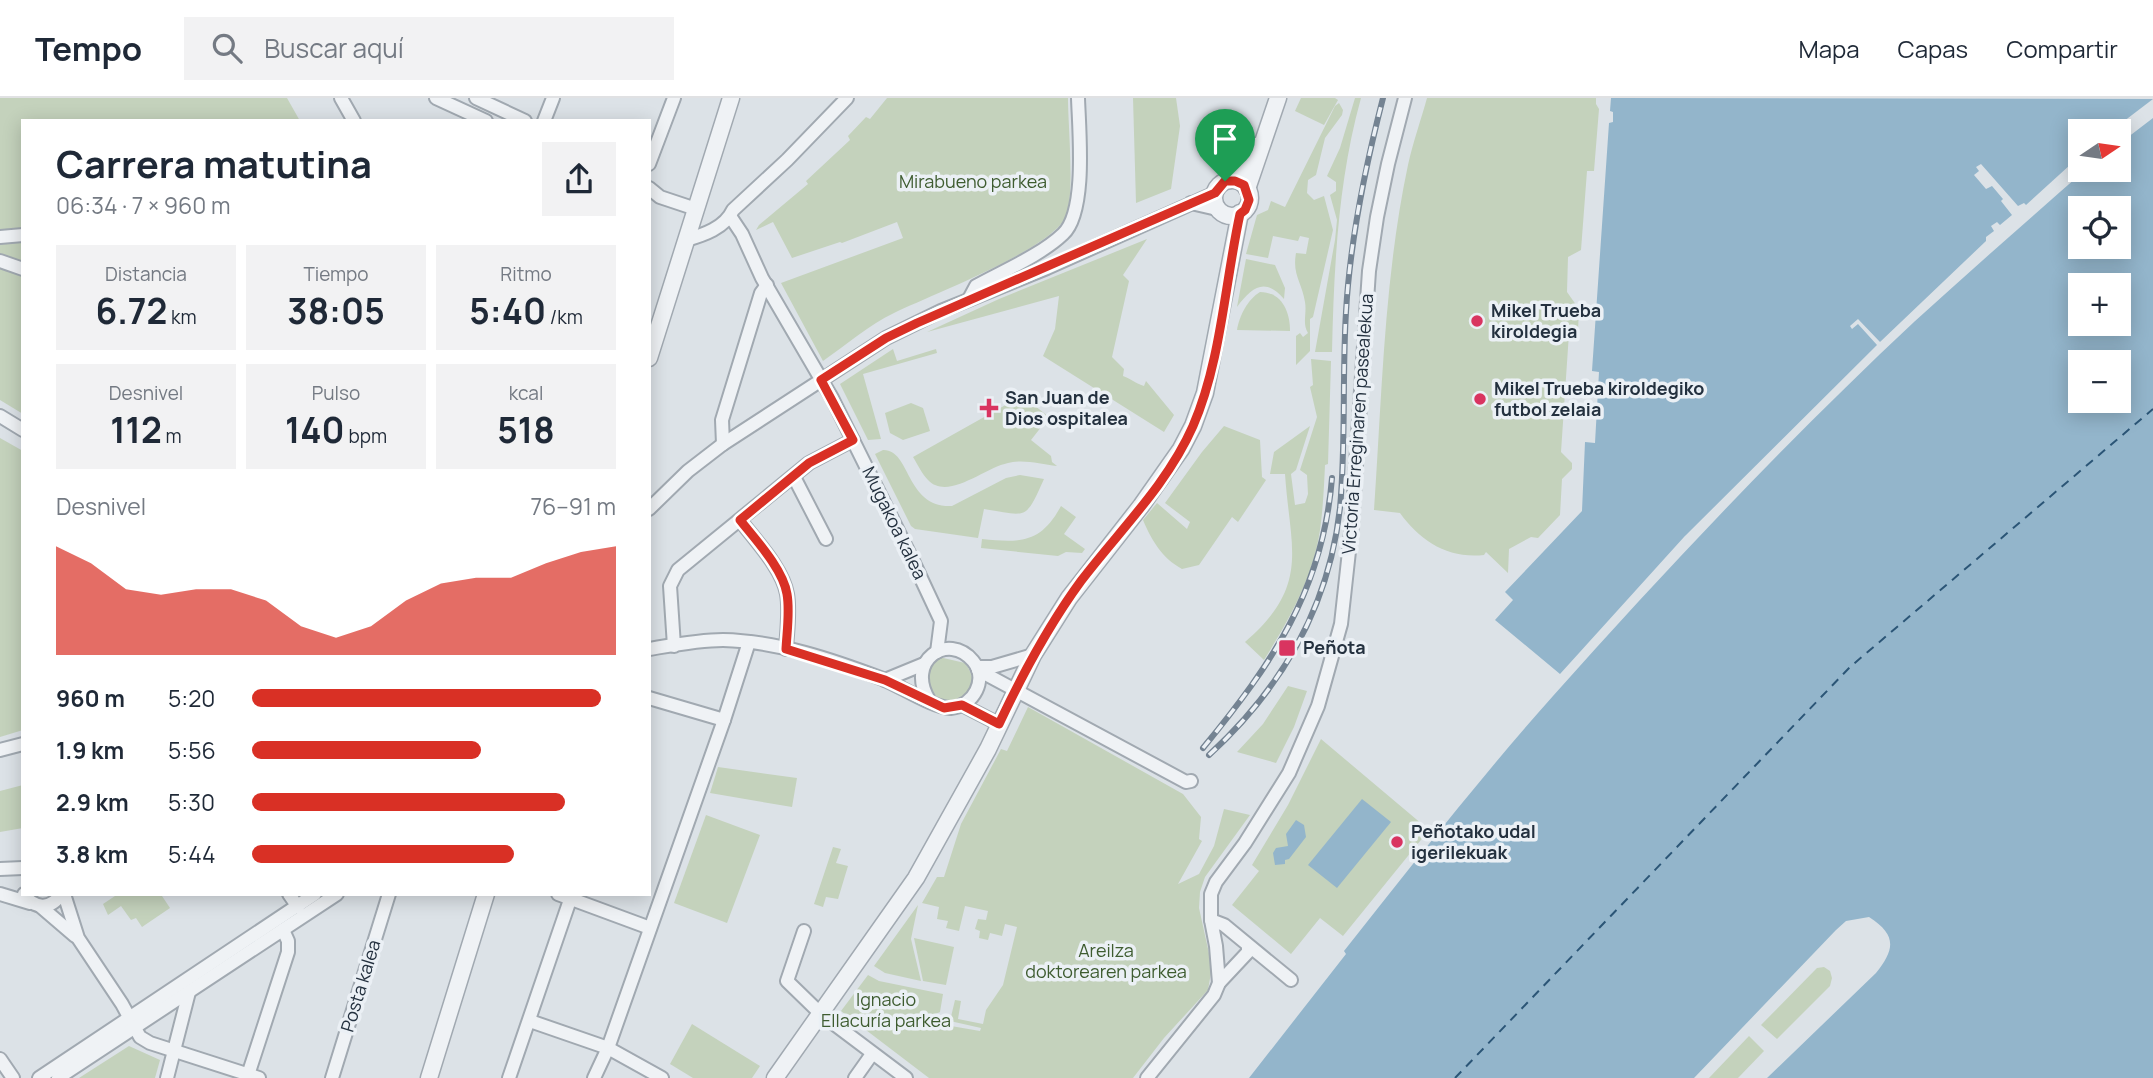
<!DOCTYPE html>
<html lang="es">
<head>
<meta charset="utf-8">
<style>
	:root { --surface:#fff; --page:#f2f2f3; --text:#1f2937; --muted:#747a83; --line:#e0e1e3; --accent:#d93025 }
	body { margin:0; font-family:Manrope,sans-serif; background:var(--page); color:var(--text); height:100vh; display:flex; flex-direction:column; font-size:26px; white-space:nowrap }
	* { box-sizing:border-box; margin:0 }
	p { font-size:23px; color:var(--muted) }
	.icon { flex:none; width:38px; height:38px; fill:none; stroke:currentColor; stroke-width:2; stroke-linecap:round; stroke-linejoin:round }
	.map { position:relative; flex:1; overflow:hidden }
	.drawer { position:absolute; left:21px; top:21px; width:630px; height:777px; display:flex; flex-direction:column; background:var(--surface); border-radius:0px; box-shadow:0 4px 18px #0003 }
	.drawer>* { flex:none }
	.needle { width:46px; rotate:77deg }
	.fabs { position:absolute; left:2068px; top:21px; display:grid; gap:14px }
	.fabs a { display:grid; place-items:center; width:63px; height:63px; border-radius:0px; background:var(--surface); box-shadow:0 4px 18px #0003; font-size:35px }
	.pin { position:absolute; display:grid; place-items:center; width:60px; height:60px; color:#fff; margin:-72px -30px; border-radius:50% 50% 50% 0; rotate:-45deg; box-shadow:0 0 7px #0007 }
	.pin .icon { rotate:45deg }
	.round { display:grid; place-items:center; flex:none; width:74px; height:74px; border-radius:0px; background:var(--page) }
	.summary { display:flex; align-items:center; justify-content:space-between; height:119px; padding:0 35px }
	h1 { font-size:38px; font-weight:700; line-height:52px }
	.stats { display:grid; grid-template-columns:repeat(3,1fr); gap:10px; height:119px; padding:7px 35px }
	.stats div { display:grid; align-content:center; border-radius:0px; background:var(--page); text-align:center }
	.stats b { font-size:35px; font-weight:700 }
	.stats small { font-size:19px; font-weight:400 }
	.stats p { font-size:19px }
	.chart { height:196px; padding:14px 35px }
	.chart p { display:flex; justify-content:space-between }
	.chart svg { width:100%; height:126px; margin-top:7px; fill:var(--accent); opacity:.7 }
	ul { padding:0 35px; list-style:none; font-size:23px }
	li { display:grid; grid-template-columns:112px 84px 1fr; align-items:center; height:52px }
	li i { height:18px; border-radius:9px; background:var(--accent) }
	header { display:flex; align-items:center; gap:42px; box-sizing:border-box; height:98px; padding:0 35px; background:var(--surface); border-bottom:2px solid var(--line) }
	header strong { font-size:33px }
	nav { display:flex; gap:38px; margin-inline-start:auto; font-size:24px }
	.search { width:490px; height:63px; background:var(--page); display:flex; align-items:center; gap:18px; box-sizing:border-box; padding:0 24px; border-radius:0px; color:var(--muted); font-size:26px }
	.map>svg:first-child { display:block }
	.green { fill:#c4d2bc }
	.water { fill:#93b5cb; fill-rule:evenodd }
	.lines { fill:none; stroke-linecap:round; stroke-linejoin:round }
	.ferry { stroke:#2b5576; stroke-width:2; stroke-dasharray:9 7; stroke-linecap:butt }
	.minor-casing { stroke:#a1a9b1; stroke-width:16 }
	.tertiary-casing { stroke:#a1a9b1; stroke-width:19 }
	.minor { stroke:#eff2f5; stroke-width:12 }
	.tertiary { stroke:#eff2f5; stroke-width:16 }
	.rail-casing { stroke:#748392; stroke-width:6 }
	.rail { stroke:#ebf0f5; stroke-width:3.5; stroke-dasharray:10; stroke-linecap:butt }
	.route-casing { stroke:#fff; stroke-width:14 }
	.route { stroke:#d93025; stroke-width:9 }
	.poi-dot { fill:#d93460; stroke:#ebf0f5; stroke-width:2.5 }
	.labels { text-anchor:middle; stroke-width:7; stroke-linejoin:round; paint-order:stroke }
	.park-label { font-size:18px; fill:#3e5c30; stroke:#ebf0f5 }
	.poi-label { font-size:18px; font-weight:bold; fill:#24313f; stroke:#ebf0f5; text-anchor:start }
	.street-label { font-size:18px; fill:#24313f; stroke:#ebf0f5 }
</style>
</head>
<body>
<header>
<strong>Tempo</strong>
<div class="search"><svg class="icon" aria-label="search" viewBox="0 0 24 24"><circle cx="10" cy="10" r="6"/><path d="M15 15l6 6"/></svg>Buscar aquí</div>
<nav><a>Mapa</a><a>Capas</a><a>Compartir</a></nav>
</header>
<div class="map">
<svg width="2153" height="980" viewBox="0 0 2153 980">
	<rect width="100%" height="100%" fill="#dce2e7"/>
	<!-- green -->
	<g class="green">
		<path d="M0,0H287L300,23H23V316L0,302Z"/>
		<path d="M887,0H1068C1068,28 1075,95 1066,118C1053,151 929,198 894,215C869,227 846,247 823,263L781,185L903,140L897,124L842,145L840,144L792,160L773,124L756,132L759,127L808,86L806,83L850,42L848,38L866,19L870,21Z"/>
		<path d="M1133,0H1176L1180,28L1171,91L1136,105Z"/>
		<path d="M1301,0H1335L1338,2L1324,27L1295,13Z"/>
		<path d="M1355,0H1361C1338,83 1334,168 1332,254H1315L1335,142L1337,122L1330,97L1336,93V84L1327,78L1340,50Z"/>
		<path d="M1427,0H1596V6L1599,11L1594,73H1587L1581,152L1568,159L1567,194L1579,211L1578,232L1569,235L1561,354L1572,365V371L1562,381L1560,417L1538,440L1531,439L1509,451L1508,475L1486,454L1484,457C1448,461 1420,443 1400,415L1374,412C1382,297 1384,180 1408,67C1413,44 1421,22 1427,0Z"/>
		<path d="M1339,5L1343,12L1342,17L1325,40L1316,77L1308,82L1307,95L1314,102L1324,98L1333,132L1313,219L1310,221V253L1296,267V238L1300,235L1303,239L1308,235C1302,225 1307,216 1305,204C1302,184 1292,177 1296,155L1306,156L1309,140L1300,138L1298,143L1273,138L1268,160L1246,156L1257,117L1268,112L1271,103L1285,109L1335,8Z"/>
		<path d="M1147,141L1123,177L1129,183L1112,259L1124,271L1123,278C1132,281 1134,285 1144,288L1146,283L1174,317L1164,334L1043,258L1055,231L1059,198L927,234L999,201Z"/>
		<path d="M1246,161L1275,167L1285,190L1284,201C1265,179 1252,189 1237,209Z"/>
		<path d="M1260,194C1282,194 1290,214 1290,233L1237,232C1239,218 1248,201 1260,194Z"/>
		<path d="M893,251L897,263L936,251L937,255L863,276L881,341L868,342L840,286Z"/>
		<path d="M1311,261L1331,263L1328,366L1325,367C1324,389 1323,411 1320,432C1313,480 1289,522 1264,562L1245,544C1311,487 1290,451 1285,376H1270L1274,354L1310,328L1296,372L1291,376L1295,407L1305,405L1308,396L1307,377L1300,372L1317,319L1310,289L1313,287Z"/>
		<path d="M1020,299L1023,302L1025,300L1049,319L1031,342L1051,358L1052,364L1057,368C1041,366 1023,361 1008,365C984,370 948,403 928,382C922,376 918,367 913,359Z"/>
		<path d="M911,305L923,310L930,333L903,342L890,335L885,315Z"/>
		<path d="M1224,328L1260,342L1262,379L1266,382L1238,424L1232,419L1199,467L1182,471C1162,460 1152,443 1143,422L1157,405L1187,431L1190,424L1165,405L1202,354Z"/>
		<path d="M0,340L23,353V632L0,639Z"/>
		<path d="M883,352C911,351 905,410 952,408L1006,380L1020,377L1044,381C1025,423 1028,418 984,411L978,440L915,431L911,428L875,356Z"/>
		<path d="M1061,408L1076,419L1064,436L1085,451L1082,455L1066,454L1058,458L981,450L982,441C1021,445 1041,445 1061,408Z"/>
		<path d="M939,559L965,565C990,599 946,613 931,593C928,589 926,581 925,577L931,565Z"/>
		<path d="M1288,588L1307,593L1294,629L1276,665L1237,654L1263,626Z"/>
		<path d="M1028,609L1183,696L1201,719L1199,741L1202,743L1178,786L1199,776L1214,748L1224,711L1250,717L1205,779L1200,794L1199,810L1212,869L1208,892L1164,940L1133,980H929L841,913L868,877L879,883L943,896L940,914L912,927L911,930L951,928L980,933L981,930L950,923L955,902L961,903L958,921L983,926L986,912L1003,887L1017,829L1005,826L1002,838L990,835L988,842L979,840L980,833L975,831L978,821L986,822L988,813L965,808L959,833L946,830L948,823L937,821L939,809L922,805L937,779H944L961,726L1001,651L1007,653Z"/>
		<path d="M1321,641L1429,732L1343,838L1320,820L1291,856L1232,807L1259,773L1252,767L1288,707Z"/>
		<path d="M718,669L797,680L792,709L710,695Z"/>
		<path d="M23,687V730L0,734V693Z"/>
		<path d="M706,717L760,737L727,825L674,805Z"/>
		<path d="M833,749L841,751L836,765L848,768L838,801L826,799L823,809L814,806Z"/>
		<path d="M118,796H165L162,798L170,810L142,829L136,820L131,822L121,808L108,817L103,806Z"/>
		<path d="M918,807L911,841L921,883L885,875L874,868Z"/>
		<path d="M914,840L954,849L946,887L923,883Z"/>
		<path d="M1824,869L1830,873L1832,880L1830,888L1777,941L1761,927L1817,870Z"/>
		<path d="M692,926L760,968L752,980H693L670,966Z"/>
		<path d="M1749,938L1764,953L1738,980H1709Z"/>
		<path d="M129,948L160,962L155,980H79Z"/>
	</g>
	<!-- water -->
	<g class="water">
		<path d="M1611,0L2153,1L2111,33H2081V57L2026,107L2024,105L2018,108L1981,66L1976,69L1979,73L1974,77L1986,91L1992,88L2003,101L2001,103L2012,117L2000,127L1997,124L1991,128L1994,133L1986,139V143L1880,244L1858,221L1850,228L1852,231L1858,226L1877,247L1684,439L1560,576L1495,522L1513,502L1505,494L1582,413L1585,344L1595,345L1599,274L1592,273L1609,25L1613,24V14L1610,13Z"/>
		<path d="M2153,20V980H1767L1876,875C1895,851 1897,837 1869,819L1846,823L1836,832L1694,980H1249L1346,856L1344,853C1412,767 1480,680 1553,598C1668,469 1788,342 1914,224C1970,173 2027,123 2084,73L2119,72V46ZM2081,110H2119V149H2081ZM2119,187V226H2081V187ZM2081,264H2119V303H2081Z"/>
		<path d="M1362,701L1391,724L1337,790L1308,767Z"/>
		<path d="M1296,722L1304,727L1306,739L1289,761L1285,762V766L1275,767L1273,755L1276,750L1288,748L1286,736Z"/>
	</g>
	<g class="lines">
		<!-- ferry -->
		<path class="ferry" d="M1455,980L1850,569L2153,311"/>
		<defs>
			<g id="minor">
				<path d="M341,0L354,23"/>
				<path d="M436,0L486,23"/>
				<path d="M476,0L525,23"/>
				<path d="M544,23L553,0"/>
				<path d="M649,66L674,0"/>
				<path d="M649,90L660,99L696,111"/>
				<path d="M1191,105L1217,111"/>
				<path d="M730,118L742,136L762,180L832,300L912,461L941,523L937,554"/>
				<path d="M0,139L23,137"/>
				<path d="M686,142C703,137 725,130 733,112L787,62L847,0"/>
				<path d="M0,163L23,171"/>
				<path d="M969,201L976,188C1003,173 1041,157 1063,136C1087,114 1079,32 1078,0"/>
				<path d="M0,318L23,332"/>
				<path d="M723,346L722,322L761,195L767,187"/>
				<path d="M794,379L826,441"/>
				<path d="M649,411L688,373L723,346L886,240L941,213L1047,170L1215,95"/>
				<path d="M740,422C755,442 783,471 787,496C790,513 787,533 786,551"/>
				<path d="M674,548L670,488L678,472L809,365L853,342"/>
				<path d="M649,551C673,547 699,542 723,542C777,543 833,562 883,581C900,588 936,611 951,610C974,608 988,581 973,563C948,533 905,563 929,602"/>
				<path d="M977,569H992L1033,557"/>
				<path d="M978,572L1186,684L1191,683"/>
				<path d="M885,582L924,566"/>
				<path d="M649,600L724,622"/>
				<path d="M962,607L999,626"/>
				<path d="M0,652L23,646"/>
				<path d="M0,771L23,770"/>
				<path d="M0,796L30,805"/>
				<path d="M24,796C34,811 51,812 61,796"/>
				<path d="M64,796L78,840L122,906L140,939L150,945L259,980"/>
				<path d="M289,796L298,809"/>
				<path d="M558,796L650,830"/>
				<path d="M40,808L75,838"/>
				<path d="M1211,822L1224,827L1291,882"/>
				<path d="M804,833L787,883L821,916L906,980"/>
				<path d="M1219,885L1216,848L1211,822V796L1216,784L1245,745L1289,675L1318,608L1341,526L1352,426L1369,173L1377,119L1388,66L1405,0"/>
				<path d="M530,923L608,950L662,980"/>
				<path d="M0,961L13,980"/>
				<path d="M39,980L315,796"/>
				<path d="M58,980L337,796"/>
				<path d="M167,980L189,894"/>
				<path d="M247,980L288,854V843L283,832"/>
				<path d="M332,980L389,796"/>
				<path d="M509,980L572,796"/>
				<path d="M594,980L608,950L724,622L749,544"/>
				<path d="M855,980L872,956"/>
				<path d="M1147,980L1214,897L1219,885L1248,854V848"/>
			</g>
			<g id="tertiary">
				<path d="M1230,82L1256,48"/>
				<circle cx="1232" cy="100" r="18"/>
				<path d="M1247,91L1278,0"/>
				<path d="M649,260L731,0"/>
				<path d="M429,980L486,796"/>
				<path d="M775,980L916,780L988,651L1033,557L1069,500L1141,408L1181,351L1193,328L1205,295L1240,115"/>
			</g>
		</defs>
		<!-- minor casing -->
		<use href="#minor" class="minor-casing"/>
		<!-- tertiary casing -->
		<use href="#tertiary" class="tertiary-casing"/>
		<!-- minor -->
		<use href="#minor" class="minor"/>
		<!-- tertiary -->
		<use href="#tertiary" class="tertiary"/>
		<defs>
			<g id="rail">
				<path d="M1203,650C1272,566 1323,492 1332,380"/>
				<path d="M1209,657C1281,591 1329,509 1340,410C1346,345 1342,279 1346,214C1350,141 1365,70 1383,0"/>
			</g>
		</defs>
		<!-- rail casing -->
		<use href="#rail" class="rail-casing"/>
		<!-- rail -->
		<use href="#rail" class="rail"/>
	</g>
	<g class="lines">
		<defs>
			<path id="route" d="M1225,83H1235L1244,87L1249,102L1245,112L1240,116C1225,184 1221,264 1193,328C1167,387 1119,433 1081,483C1048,528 1022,577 999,626L962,607L944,610L885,582L786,551C787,533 790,513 787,496C783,471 755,441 740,422L809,365L853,342L821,282L886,240L917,225L1215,95Z"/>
		</defs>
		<!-- route casing -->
		<use href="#route" class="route-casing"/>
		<!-- route -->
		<use href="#route" class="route"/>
	</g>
	<!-- markers -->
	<g class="poi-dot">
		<circle cx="1477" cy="223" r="7"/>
		<circle cx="1480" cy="301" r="7"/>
		<path d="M985.5 299.5h7v7h7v7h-7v7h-7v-7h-7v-7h7z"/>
		<rect x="1278" y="541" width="18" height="18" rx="3.5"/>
		<circle cx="1397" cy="744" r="7"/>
	</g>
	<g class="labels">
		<!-- park labels -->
		<g class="park-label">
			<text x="973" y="90">Mirabueno parkea</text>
			<text x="1106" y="859">Areilza<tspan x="1106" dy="21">doktorearen parkea</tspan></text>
			<text x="886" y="908">Ignacio<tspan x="886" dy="21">Ellacuría parkea</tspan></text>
		</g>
		<!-- poi labels -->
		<g class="poi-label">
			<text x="1491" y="219">Mikel Trueba<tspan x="1491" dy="21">kiroldegia</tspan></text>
			<text x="1494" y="297">Mikel Trueba kiroldegiko<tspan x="1494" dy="21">futbol zelaia</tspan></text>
			<text x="1005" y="306">San Juan de<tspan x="1005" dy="21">Dios ospitalea</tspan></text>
			<text x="1303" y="556">Peñota</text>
			<text x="1411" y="740">Peñotako udal<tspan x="1411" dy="21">igerilekuak</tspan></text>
		</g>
		<!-- street labels -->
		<g class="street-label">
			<text transform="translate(1358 326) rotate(-86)" y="6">Victoria Erreginaren pasealekua</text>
			<text transform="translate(894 425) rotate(64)" y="6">Mugakoa kalea</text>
			<text transform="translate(361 888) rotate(-73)" y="6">Posta kalea</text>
		</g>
	</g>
</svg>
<div class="fabs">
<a><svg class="needle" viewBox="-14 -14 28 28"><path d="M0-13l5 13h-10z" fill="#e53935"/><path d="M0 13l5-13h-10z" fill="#747a83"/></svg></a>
<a><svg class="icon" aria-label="locate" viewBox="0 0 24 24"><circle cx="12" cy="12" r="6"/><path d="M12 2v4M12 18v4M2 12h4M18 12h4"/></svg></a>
<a>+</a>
<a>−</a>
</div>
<div class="pin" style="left:1225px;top:83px;background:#1e9e55"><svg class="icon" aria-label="arrive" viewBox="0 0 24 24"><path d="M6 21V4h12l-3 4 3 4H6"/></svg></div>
<section class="drawer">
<div class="summary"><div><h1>Carrera matutina</h1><p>06:34 · 7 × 960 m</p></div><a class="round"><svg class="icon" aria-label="share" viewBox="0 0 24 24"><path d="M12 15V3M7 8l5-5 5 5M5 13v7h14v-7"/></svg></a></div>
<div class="stats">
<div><p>Distancia</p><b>6.72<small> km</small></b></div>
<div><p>Tiempo</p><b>38:05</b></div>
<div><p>Ritmo</p><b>5:40<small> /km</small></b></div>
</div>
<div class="stats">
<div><p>Desnivel</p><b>112<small> m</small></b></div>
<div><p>Pulso</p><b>140<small> bpm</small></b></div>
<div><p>kcal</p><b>518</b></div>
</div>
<div class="chart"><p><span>Desnivel</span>76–91 m</p>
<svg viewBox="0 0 160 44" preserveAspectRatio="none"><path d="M0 44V6L10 12L20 21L30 23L40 21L50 21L60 25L70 34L80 38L90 34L100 25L110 19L120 17L130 17L140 12L150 8L160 6V44z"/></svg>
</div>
<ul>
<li><b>960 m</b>5:20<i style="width:96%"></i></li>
<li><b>1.9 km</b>5:56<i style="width:63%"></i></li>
<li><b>2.9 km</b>5:30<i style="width:86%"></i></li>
<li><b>3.8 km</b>5:44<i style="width:72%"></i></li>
</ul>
</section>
</div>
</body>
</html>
